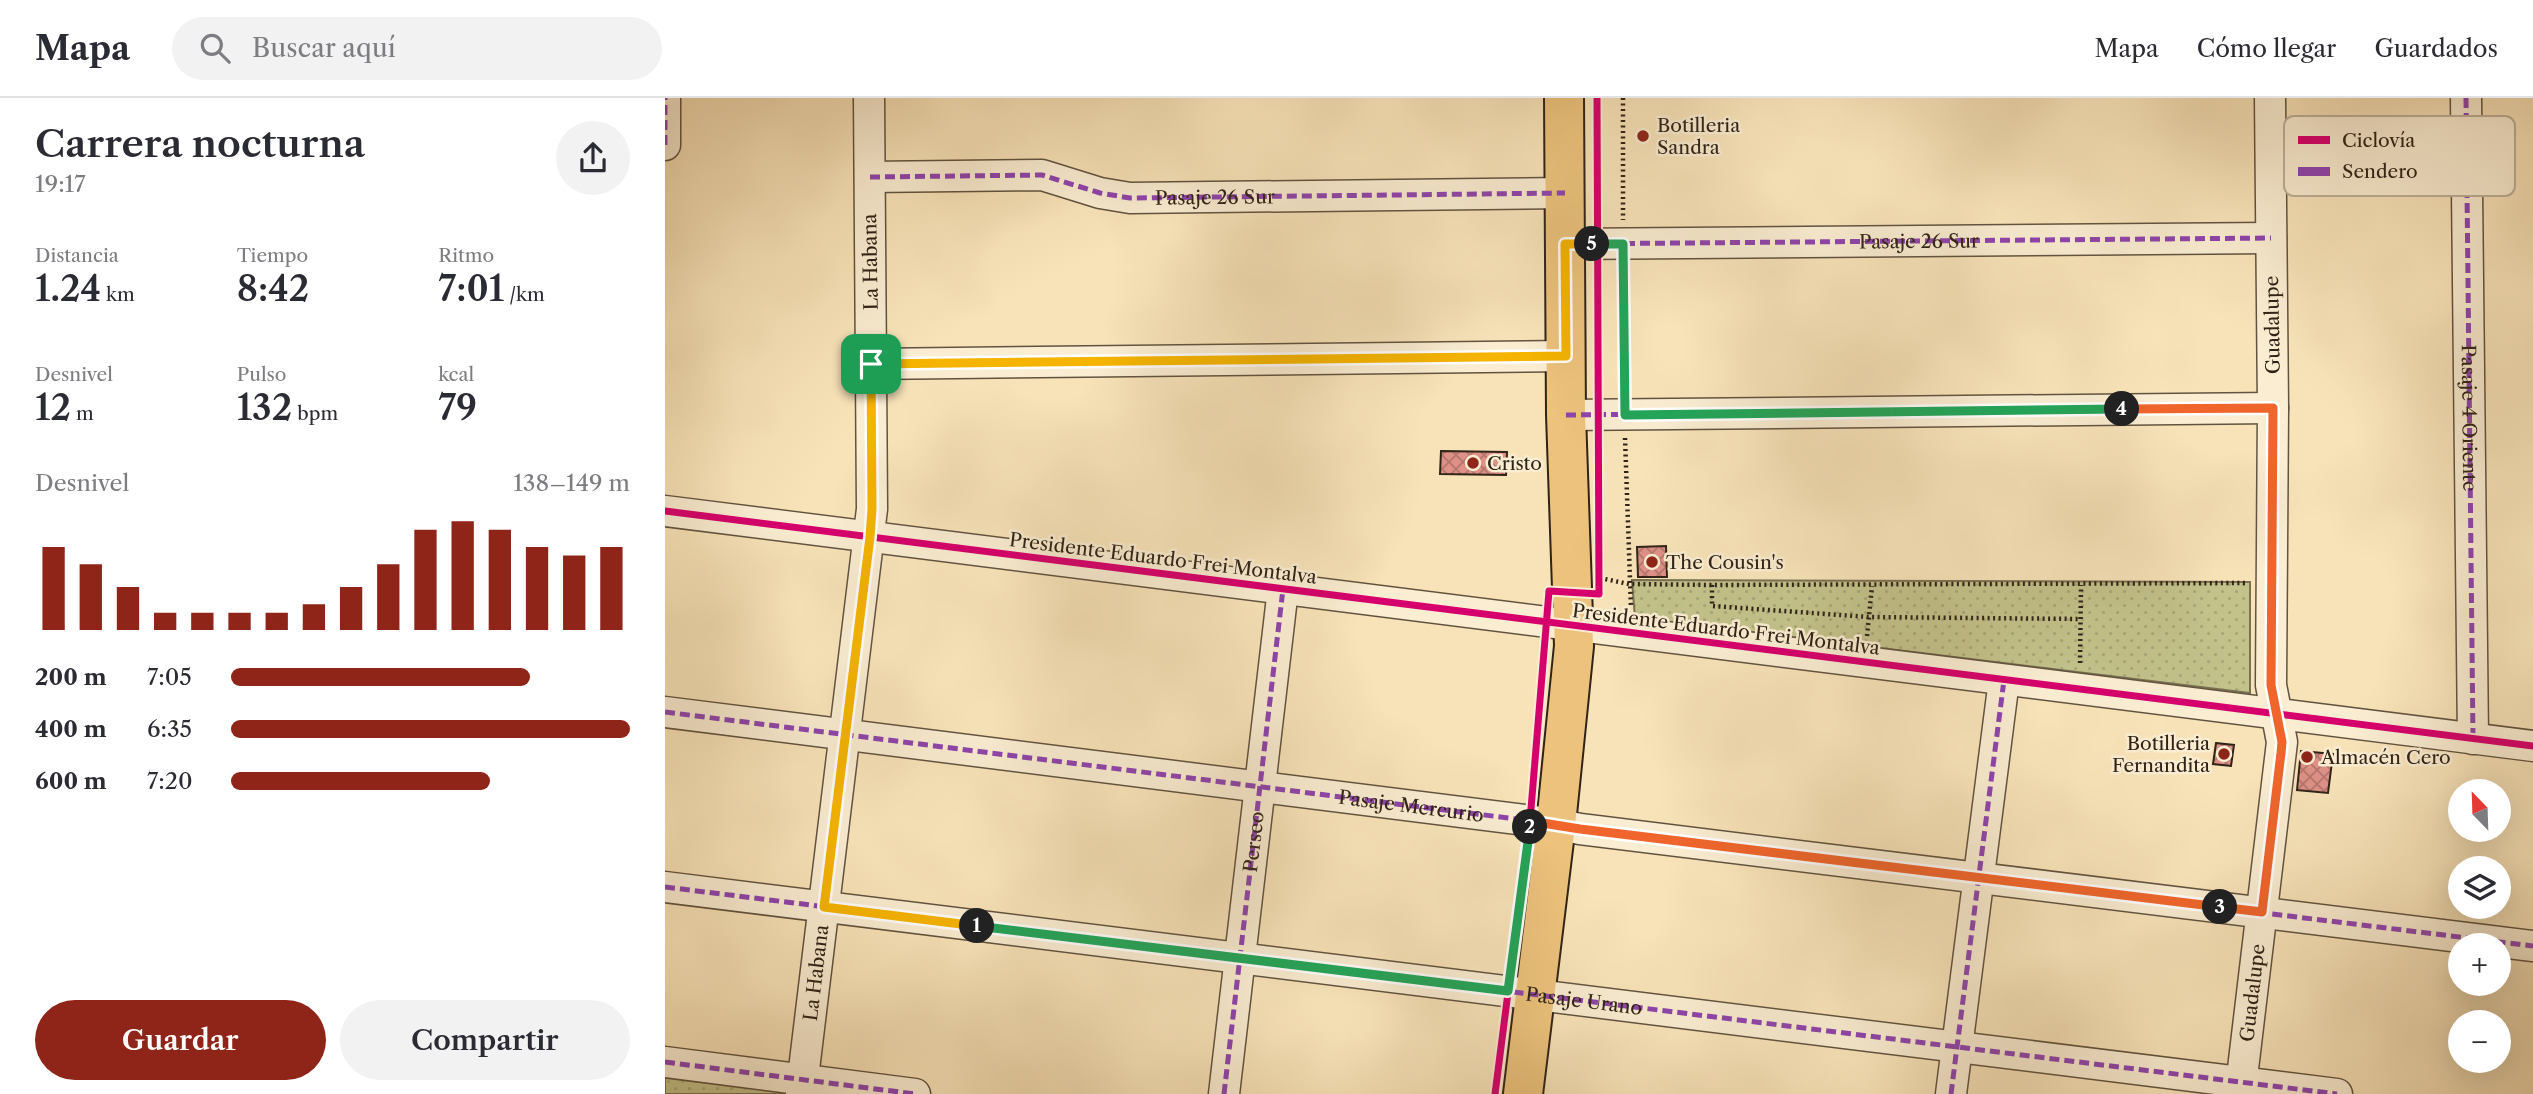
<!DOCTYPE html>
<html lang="es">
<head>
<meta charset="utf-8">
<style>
	:root { --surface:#fff; --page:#f2f2f3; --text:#2b2b33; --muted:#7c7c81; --line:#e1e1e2; --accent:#8f2418 }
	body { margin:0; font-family:"Libre Caslon Text",serif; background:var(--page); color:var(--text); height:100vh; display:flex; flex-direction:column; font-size:26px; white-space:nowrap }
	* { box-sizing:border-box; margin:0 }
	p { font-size:23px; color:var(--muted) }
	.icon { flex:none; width:38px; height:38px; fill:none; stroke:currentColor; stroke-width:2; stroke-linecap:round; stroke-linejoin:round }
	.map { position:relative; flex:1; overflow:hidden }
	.panel { display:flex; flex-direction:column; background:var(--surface); width:665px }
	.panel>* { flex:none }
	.needle { width:46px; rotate:337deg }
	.controls { position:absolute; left:1783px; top:681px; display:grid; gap:14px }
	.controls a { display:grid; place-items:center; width:63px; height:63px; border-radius:50%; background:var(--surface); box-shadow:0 7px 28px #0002; font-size:35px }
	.pin { position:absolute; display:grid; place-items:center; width:60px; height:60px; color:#fff; margin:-30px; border-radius:14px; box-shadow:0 4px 10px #0006 }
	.km { position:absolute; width:35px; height:35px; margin:-18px; border-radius:50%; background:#222; color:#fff; font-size:19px; line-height:35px; text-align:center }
	.round { display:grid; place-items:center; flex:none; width:74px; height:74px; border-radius:37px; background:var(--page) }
	.head { display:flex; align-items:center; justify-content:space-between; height:119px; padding:0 35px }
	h1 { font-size:38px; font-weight:600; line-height:52px }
	.stats { display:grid; grid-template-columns:repeat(3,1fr); gap:10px; height:119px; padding:7px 35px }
	.stats div { display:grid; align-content:center }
	.stats b { font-size:35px; font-weight:600 }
	.stats small { font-size:19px; font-weight:400 }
	.stats p { font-size:19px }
	.chart { height:196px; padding:14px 35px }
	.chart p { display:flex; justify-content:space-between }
	.chart svg { width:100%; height:126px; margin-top:7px; stroke:var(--accent); stroke-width:6 }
	.cta { display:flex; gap:14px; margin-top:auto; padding:14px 35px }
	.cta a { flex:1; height:80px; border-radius:42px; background:var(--accent); color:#fff; font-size:28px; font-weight:600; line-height:80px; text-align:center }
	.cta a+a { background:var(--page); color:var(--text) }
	ul { padding:0 35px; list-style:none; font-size:23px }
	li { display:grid; grid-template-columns:112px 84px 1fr; align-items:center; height:52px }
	li i { height:18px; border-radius:9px; background:var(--accent) }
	header { display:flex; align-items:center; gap:42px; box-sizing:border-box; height:98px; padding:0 35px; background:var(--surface); border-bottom:2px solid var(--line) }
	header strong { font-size:33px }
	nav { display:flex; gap:38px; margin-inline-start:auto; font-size:24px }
	.search { width:490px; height:63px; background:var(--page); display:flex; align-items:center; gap:18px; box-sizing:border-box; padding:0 24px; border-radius:38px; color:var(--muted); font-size:26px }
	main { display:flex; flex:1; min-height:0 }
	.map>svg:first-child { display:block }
	.grass { fill:url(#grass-dots); stroke:#7a7251; stroke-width:2 }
	.building { fill:url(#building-cross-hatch); stroke:#302317; stroke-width:2 }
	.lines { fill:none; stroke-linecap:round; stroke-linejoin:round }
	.minor-casing { stroke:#625340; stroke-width:33 }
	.major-casing { stroke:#302317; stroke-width:42 }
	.path { stroke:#302317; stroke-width:4.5; stroke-dasharray:2 3.5; stroke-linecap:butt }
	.minor { stroke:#faedd2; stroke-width:30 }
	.major { stroke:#ecc27c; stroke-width:38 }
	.quiet { stroke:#8e44ad; stroke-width:5; stroke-dasharray:10 5; stroke-linecap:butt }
	.cycleway-casing { stroke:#faedd2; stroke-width:11 }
	.cycleway { stroke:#d6006c; stroke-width:7 }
	.split-1-casing { stroke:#fff; stroke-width:14 }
	.split-2-casing { stroke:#fff; stroke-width:14 }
	.split-3-casing { stroke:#fff; stroke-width:14 }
	.split-4-casing { stroke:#fff; stroke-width:14 }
	.split-5-casing { stroke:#fff; stroke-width:14 }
	.split-6-casing { stroke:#fff; stroke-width:14 }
	.split-1 { stroke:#f5b400; stroke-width:9 }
	.split-2 { stroke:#22a559; stroke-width:9 }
	.split-3 { stroke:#f0652b; stroke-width:9 }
	.split-4 { stroke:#f0652b; stroke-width:9 }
	.split-5 { stroke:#22a559; stroke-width:9 }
	.split-6 { stroke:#f5b400; stroke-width:9 }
	.poi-dot { fill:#8f2418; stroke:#faedd2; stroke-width:2.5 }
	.labels { text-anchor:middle; stroke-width:5; stroke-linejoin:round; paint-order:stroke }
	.poi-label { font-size:19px; fill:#302317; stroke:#faedd2; text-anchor:start }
	.street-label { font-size:19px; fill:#302317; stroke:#faedd2 }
	.key { fill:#faedd2; stroke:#bdb09a; stroke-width:2 }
	.key-label { font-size:19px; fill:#302317 }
</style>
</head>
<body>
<header>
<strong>Mapa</strong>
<div class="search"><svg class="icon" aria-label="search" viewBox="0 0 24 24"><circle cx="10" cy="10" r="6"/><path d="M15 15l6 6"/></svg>Buscar aquí</div>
<nav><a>Mapa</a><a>Cómo llegar</a><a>Guardados</a></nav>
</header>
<main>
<section class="panel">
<div class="head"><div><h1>Carrera nocturna</h1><p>19:17</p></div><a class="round"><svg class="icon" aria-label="share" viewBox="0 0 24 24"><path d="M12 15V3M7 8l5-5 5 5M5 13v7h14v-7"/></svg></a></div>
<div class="stats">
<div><p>Distancia</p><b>1.24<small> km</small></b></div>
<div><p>Tiempo</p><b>8:42</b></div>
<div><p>Ritmo</p><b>7:01<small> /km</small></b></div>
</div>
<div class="stats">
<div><p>Desnivel</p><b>12<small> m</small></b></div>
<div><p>Pulso</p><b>132<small> bpm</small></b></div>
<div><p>kcal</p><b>79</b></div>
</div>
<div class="chart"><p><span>Desnivel</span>138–149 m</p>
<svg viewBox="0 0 160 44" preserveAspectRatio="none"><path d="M5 44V15M15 44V21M25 44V29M35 44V38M45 44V38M55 44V38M65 44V38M75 44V35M85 44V29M95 44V21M105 44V9M115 44V6M125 44V9M135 44V15M145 44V18M155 44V15"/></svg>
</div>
<ul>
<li><b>200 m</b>7:05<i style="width:75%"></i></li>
<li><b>400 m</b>6:35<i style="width:100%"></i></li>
<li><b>600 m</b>7:20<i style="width:65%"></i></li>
</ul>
<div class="cta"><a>Guardar</a><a>Compartir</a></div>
</section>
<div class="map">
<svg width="1868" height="996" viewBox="0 0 1868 996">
	<defs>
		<pattern id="grass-dots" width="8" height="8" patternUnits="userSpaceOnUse" patternTransform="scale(1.75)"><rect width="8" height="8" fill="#c3c28b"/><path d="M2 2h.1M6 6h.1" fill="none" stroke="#a8a677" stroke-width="1.8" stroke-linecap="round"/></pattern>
		<pattern id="building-cross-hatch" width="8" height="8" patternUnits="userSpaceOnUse" patternTransform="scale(1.75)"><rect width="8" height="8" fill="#df9187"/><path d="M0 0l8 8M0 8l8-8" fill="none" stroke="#b5766d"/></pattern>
	</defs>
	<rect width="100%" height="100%" fill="#f8e3b9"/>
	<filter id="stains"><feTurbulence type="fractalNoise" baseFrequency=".00286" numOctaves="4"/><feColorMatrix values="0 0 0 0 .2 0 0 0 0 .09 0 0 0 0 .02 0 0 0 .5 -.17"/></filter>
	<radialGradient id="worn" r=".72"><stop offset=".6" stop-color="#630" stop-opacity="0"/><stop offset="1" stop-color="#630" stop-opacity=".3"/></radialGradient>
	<!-- grass -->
	<g class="grass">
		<path d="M967,482L1585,484V595L970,520Z"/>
		<path d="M0,979L119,993L118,996H0Z"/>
	</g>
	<!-- building -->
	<g class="building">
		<path d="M776,353L842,354L841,377L775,376Z"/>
		<path d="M1001,448L1002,479H973L972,449Z"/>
		<path d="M1551,645L1569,647L1566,668L1548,666Z"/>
		<path d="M1636,653L1668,656L1663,695L1632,692Z"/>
	</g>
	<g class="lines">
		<defs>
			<g id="minor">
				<path d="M1801,0L1808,641"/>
				<path d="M0,47V0"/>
				<path d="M205,79L377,77L435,95L465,100L900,95"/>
				<path id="s1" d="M900,146L1606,140"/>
				<path d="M206,266L901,258"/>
				<path d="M901,317L1608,310"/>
				<path d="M0,413L1868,648"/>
				<path d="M0,614L891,726L915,731L1868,848"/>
				<path d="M0,789L1672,996"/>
				<path d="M0,964L250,996"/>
				<path id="s2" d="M136,996L207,411L204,0"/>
				<path id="s3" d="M559,996L618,491"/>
				<path d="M1286,996L1339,582"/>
				<path id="s4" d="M1575,996L1617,644L1606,587L1608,310L1605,0"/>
			</g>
			<path id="major" d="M858,996L891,726L909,548L901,317L899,0"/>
		</defs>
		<!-- minor casing -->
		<use href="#minor" class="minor-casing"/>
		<!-- major casing -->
		<use href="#major" class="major-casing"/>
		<!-- path -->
		<g class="path">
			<path d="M958,0V122"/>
			<path d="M959,169V293"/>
			<path d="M960,340L966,510"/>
			<path d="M935,480L964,486L1047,487L1583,485"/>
			<path d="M1047,487V508L1204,519L1415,521"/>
			<path d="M1202,538L1207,488"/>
			<path d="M1415,565L1416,487"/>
		</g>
		<!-- minor -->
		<use href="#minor" class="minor"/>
		<!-- major -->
		<use href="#major" class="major"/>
		<!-- quiet -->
		<g class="quiet">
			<path id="s5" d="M1801,0L1808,641"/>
			<path d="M0,47V0"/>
			<path id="s6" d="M205,79L377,77L435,95L465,100L900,95"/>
			<path d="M900,146L1606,140"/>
			<path d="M206,266L901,258"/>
			<path d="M901,317L1608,310"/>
			<path id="s7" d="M0,614L891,726L915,731L1868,848"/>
			<path id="s8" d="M0,789L1672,996"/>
			<path d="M0,964L250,996"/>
			<path d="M559,996L618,491"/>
			<path d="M1286,996L1339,582"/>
		</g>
		<defs>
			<g id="cycleway">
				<path d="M0,413L1868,648"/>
				<path d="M830,996L865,723L884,493L934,496L932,0"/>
			</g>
		</defs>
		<!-- cycleway casing -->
		<use href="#cycleway" class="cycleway-casing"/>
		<!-- cycleway -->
		<use href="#cycleway" class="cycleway"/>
	</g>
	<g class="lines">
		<defs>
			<path id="split-1" d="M206,266L207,411L205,439L159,809L312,828"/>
			<path id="split-2" d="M312,828L843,893L865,729"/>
			<path id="split-3" d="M865,729V723L915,731L1555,809"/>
			<path id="split-4" d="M1457,311L1608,310L1606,587L1617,644L1616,655L1597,814L1555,809"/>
			<path id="split-5" d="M927,146H958L960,317L1457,311"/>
			<path id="split-6" d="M206,266L901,258L900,146H927"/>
		</defs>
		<!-- split-1 casing -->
		<use href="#split-1" class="split-1-casing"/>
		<!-- split-2 casing -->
		<use href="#split-2" class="split-2-casing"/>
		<!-- split-3 casing -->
		<use href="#split-3" class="split-3-casing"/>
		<!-- split-4 casing -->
		<use href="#split-4" class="split-4-casing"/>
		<!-- split-5 casing -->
		<use href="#split-5" class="split-5-casing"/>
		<!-- split-6 casing -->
		<use href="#split-6" class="split-6-casing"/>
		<!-- split-1 -->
		<use href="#split-1" class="split-1"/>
		<!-- split-2 -->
		<use href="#split-2" class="split-2"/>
		<!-- split-3 -->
		<use href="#split-3" class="split-3"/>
		<!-- split-4 -->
		<use href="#split-4" class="split-4"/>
		<!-- split-5 -->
		<use href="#split-5" class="split-5"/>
		<!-- split-6 -->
		<use href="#split-6" class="split-6"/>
	</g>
	<!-- markers -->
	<g class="poi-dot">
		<circle cx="978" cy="38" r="7"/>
		<circle cx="808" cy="365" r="7"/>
		<circle cx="987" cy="464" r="7"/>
		<circle cx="1559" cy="656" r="7"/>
		<circle cx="1642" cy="659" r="7"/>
	</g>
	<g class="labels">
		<!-- poi labels -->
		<g class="poi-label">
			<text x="992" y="34">Botilleria<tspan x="992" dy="22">Sandra</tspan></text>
			<text x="822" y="372">Cristo</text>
			<text x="1001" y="471">The Cousin's</text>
			<text x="1545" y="652" text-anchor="end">Botilleria<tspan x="1545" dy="22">Fernandita</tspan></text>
			<text x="1656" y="666">Almacén Cero</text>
		</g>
		<!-- street labels -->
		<g class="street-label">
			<text dy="7" stroke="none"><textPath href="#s6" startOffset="348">Pasaje 26 Sur</textPath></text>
			<text dy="7" stroke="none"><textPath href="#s1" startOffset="354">Pasaje 26 Sur</textPath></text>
			<text transform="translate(205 164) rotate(-91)" y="7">La Habana</text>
			<text transform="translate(1607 227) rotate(-91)" y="7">Guadalupe</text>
			<text dy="7" stroke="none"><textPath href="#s5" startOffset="320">Pasaje 4 Oriente</textPath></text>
			<text transform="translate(498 460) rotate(7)" y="7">Presidente Eduardo Frei Montalva</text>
			<text transform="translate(1061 531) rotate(7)" y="7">Presidente Eduardo Frei Montalva</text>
			<text dy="7" stroke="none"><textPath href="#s7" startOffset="752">Pasaje Mercurio</textPath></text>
			<text dy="7" stroke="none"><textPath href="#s3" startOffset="254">Perseo</textPath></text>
			<text dy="7" stroke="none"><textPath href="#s2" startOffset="122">La Habana</textPath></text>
			<text dy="7" stroke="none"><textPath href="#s4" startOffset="102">Guadalupe</textPath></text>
			<text dy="7" stroke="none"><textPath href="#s8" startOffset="926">Pasaje Urano</textPath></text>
		</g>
	</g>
	<!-- legend -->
	<rect x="1619" y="18" width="231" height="80" rx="10" class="key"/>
	<rect x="1633" y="38" width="32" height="8" fill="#d6006c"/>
	<rect x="1633" y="69" width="32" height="9" fill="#8e44ad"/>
	<g class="key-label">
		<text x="1677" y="49">Ciclovía</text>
		<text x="1677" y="80">Sendero</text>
	</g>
	<rect width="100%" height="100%" filter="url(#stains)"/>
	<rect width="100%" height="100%" fill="url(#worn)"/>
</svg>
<div class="controls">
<a><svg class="needle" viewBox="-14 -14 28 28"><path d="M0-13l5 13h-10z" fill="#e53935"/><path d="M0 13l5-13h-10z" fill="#7c7c81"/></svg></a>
<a><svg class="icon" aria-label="layers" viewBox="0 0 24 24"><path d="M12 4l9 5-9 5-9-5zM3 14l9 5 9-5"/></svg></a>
<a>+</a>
<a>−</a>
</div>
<div class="pin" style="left:206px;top:266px;background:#1e9e55"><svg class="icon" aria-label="arrive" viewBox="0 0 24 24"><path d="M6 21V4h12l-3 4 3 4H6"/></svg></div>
<b class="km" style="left:312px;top:828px">1</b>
<b class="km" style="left:865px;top:729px">2</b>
<b class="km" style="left:1555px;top:809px">3</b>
<b class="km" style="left:1457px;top:311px">4</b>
<b class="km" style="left:927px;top:146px">5</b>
</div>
</main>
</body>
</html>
